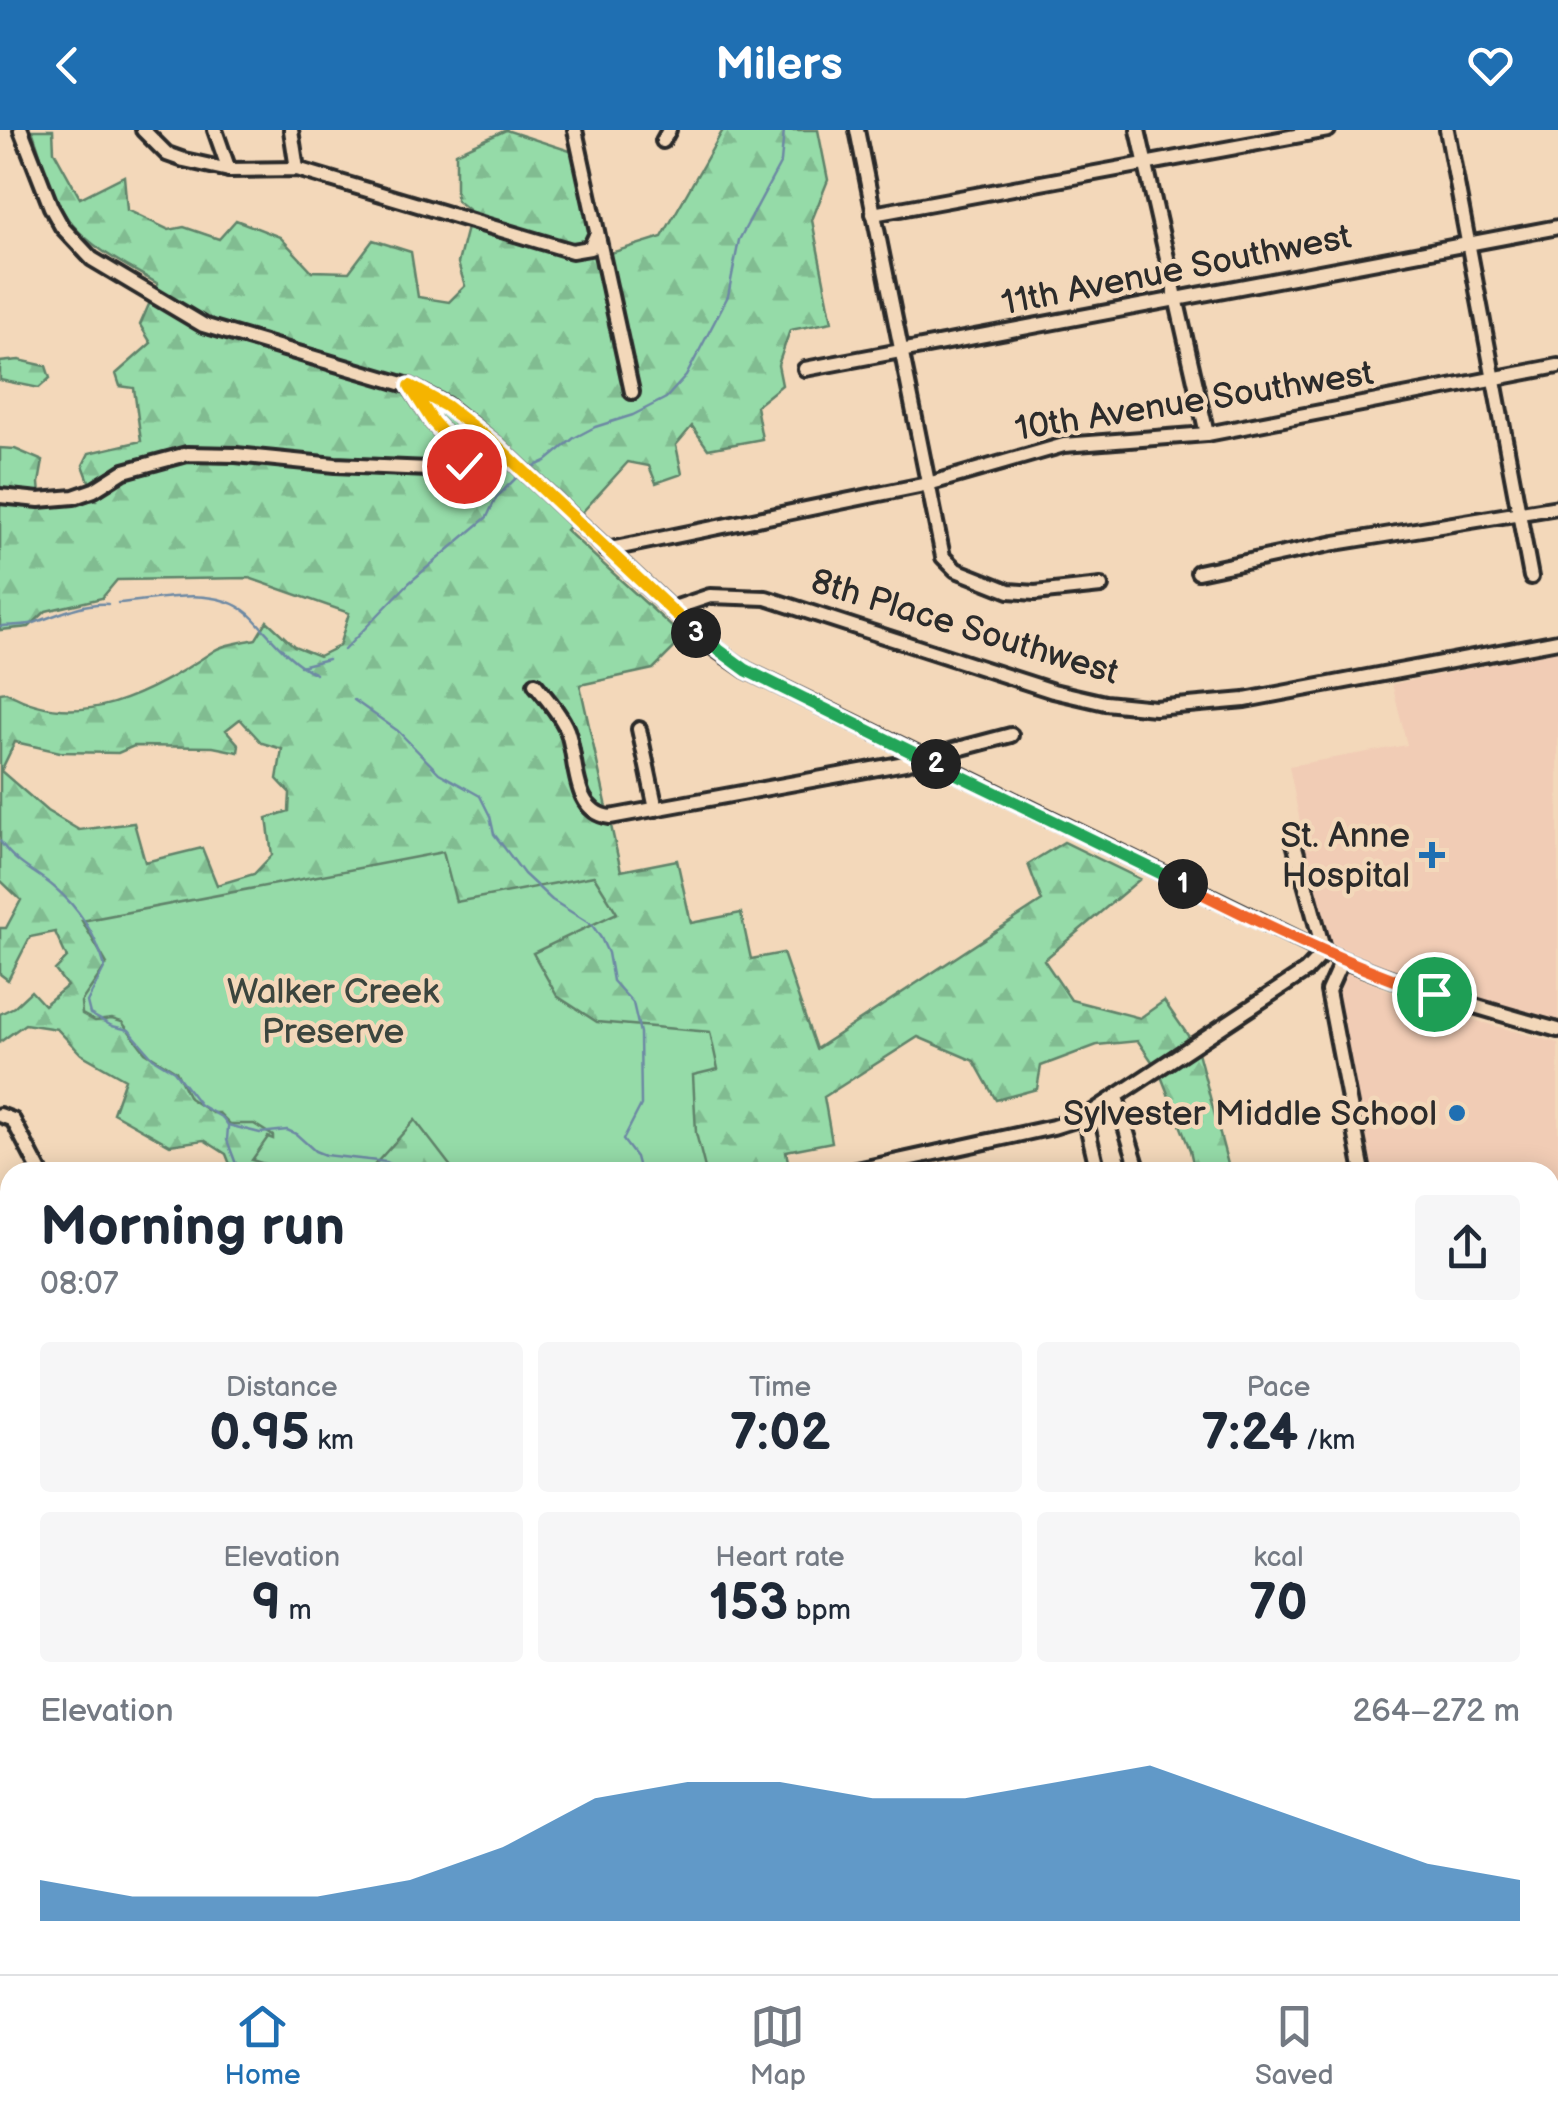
<!DOCTYPE html>
<html lang="en">
<head>
<meta charset="utf-8">
<style>
	:root { --surface:#fff; --page:#f6f6f7; --text:#1f2937; --muted:#747a83; --line:#e0e1e3; --accent:#1f6fb2 }
	body { margin:0; font-family:"Balsamiq Sans",sans-serif; background:var(--page); color:var(--text); height:100vh; display:flex; flex-direction:column; font-size:38px; white-space:nowrap }
	* { box-sizing:border-box; margin:0 }
	p { font-size:32px; color:var(--muted) }
	.icon { flex:none; width:55px; height:55px; fill:none; stroke:currentColor; stroke-width:2; stroke-linecap:round; stroke-linejoin:round }
	.map { position:relative; flex:1; overflow:hidden }
	.panel { position:absolute; left:0px; top:1032px; width:1560px; height:812px; display:flex; flex-direction:column; background:var(--surface); border-radius:30px 30px 0 0; box-shadow:0 5px 25px #0003 }
	.panel>* { flex:none }
	.pin { position:absolute; display:grid; place-items:center; width:85px; height:85px; color:#fff; margin:-42px; border:5px solid #fff; border-radius:50%; box-shadow:0 2px 10px #0007 }
	.km { position:absolute; width:50px; height:50px; margin:-25px; border-radius:50%; background:#222; color:#fff; font-size:28px; line-height:50px; text-align:center }
	.round { display:grid; place-items:center; flex:none; width:105px; height:105px; border-radius:10px; background:var(--page) }
	.overview { display:flex; align-items:center; justify-content:space-between; height:170px; padding:0 40px }
	h1 { font-size:55px; font-weight:700; line-height:75px }
	.figures { display:grid; grid-template-columns:repeat(3,1fr); gap:15px; height:170px; padding:10px 40px }
	.figures div { display:grid; align-content:center; border-radius:10px; background:var(--page); text-align:center }
	.figures b { font-size:50px; font-weight:700 }
	.figures small { font-size:28px; font-weight:400 }
	.figures p { font-size:28px }
	.chart { height:280px; padding:20px 40px }
	.chart p { display:flex; justify-content:space-between }
	.chart svg { width:100%; height:180px; margin-top:10px; fill:var(--accent); opacity:.7 }
	header { display:flex; justify-content:space-between; align-items:center; height:130px; padding:0 40px; background:var(--accent); color:#fff; font-size:45px; font-weight:700 }
	.menu { display:flex; justify-content:space-around; align-items:center; height:140px; border-top:2px solid var(--line); background:var(--surface); font-size:28px; color:var(--muted) }
	.menu a { display:grid; justify-items:center; gap:5px }
	.menu .current { color:var(--accent) }
	.map>svg:first-child { display:block }
	.built { fill:#f1ccb5 }
	.forest { fill:url(#forest-firs); stroke:#60836a; stroke-width:2.5; fill-rule:evenodd }
	.green { fill:#95dba8; stroke:#60836a; stroke-width:2.5 }
	.lines { fill:none; stroke-linecap:round; stroke-linejoin:round }
	.stream { stroke:#6d89a4; stroke-width:2.5 }
	.minor-casing { stroke:#2b2b2b; stroke-width:20 }
	.major-casing { stroke:#2b2b2b; stroke-width:25 }
	.minor { stroke:#f3d8ba; stroke-width:12 }
	.major { stroke:#fcdcac; stroke-width:18 }
	.split-1-casing { stroke:#fff; stroke-width:20 }
	.split-2-casing { stroke:#fff; stroke-width:20 }
	.split-3-casing { stroke:#fff; stroke-width:20 }
	.split-4-casing { stroke:#fff; stroke-width:20 }
	.split-5-casing { stroke:#fff; stroke-width:20 }
	.split-1 { stroke:#f0652b; stroke-width:12 }
	.split-2 { stroke:#22a559; stroke-width:12 }
	.split-3 { stroke:#22a559; stroke-width:12 }
	.split-4 { stroke:#f5b400; stroke-width:12 }
	.split-5 { stroke:#f5b400; stroke-width:12 }
	.poi-dot { fill:#1f6fb2; stroke:#f3d8ba; stroke-width:4 }
	.labels { text-anchor:middle; stroke-width:9; stroke-linejoin:round; paint-order:stroke }
	.street-label { font-size:35px; fill:#2b2b2b; stroke:#f3d8ba }
	.poi-label { font-size:35px; fill:#2b2b2b; stroke:#f3d8ba; text-anchor:end }
	.park-label { font-size:35px; fill:#3b453e; stroke:#f3d8ba }
</style>
</head>
<body>
<header><svg class="icon" aria-label="back" viewBox="0 0 24 24"><path d="M15 5l-7 7 7 7"/></svg>Milers<svg class="icon" aria-label="heart" viewBox="0 0 24 24"><path d="M12 20l-8-8c-3-5 5-10 8-4 3-6 11-1 8 4z"/></svg></header>
<div class="map">
<svg width="1558" height="1844" viewBox="0 0 1558 1844">
	<defs>
		<pattern id="forest-firs" width="22" height="20" patternUnits="userSpaceOnUse" patternTransform="scale(2.5)"><rect width="22" height="20" fill="#95dba8"/><path d="M5 1l3.5 6h-7zM16 11l3.5 6h-7z" fill="#81bc91"/></pattern>
	</defs>
	<rect width="100%" height="100%" fill="#f3d8ba"/>
	<filter id="ink" filterUnits="userSpaceOnUse"><feTurbulence type="fractalNoise" baseFrequency=".01" numOctaves="2"/><feDisplacementMap in="SourceGraphic" scale="20" xChannelSelector="R" yChannelSelector="G"/><feConvolveMatrix kernelMatrix="1 2 1 2 8 2 1 2 1" color-interpolation-filters="sRGB"/></filter>
	<g filter="url(#ink)">
		<!-- built -->
		<g class="built">
			<path d="M1558,521V893L1438,858L1324,815L1289,636L1407,615L1392,554Z"/>
			<path d="M1343,841L1440,881L1558,913V1082L1550,1083V1042H1368L1335,864Z"/>
		</g>
		<!-- forest -->
		<g class="forest">
			<path d="M32,0H53L54,21L80,68L124,46L127,80L169,100L184,97L219,109L236,90L280,107L312,141L349,142L373,110L411,122L418,167L449,172L465,156L458,133L471,82L456,70V23L506,0L573,22L595,128L662,107L723,0H818L828,50L812,90L832,192L790,200L778,235L782,255L756,276L762,309L708,319L692,296L676,315L682,344L656,353L649,336L628,332L566,400L684,508L653,539L580,555L621,741L677,730L691,793L741,783L751,829L783,823L816,919L1042,771L1028,734L1064,712L1140,749L1044,830L1071,870L1140,888L1164,871L1189,907L1153,933L1138,911L1097,915L1041,936L1037,959L996,970L974,931L918,907L824,967L832,1012L786,1021L790,1042H383L379,1036L372,1042H233L226,1024L204,1010L170,1015L113,983L125,949L81,924L57,899L25,894L0,912V884L14,877L31,861L44,875L67,856L55,840L67,828L55,802L30,807L8,850L0,844V798H6L21,770L0,750V563L6,562C79,604 150,563 212,522C223,514 243,512 256,509L267,491L294,516L319,526L339,516L349,483L249,448L117,450L102,468L46,481L29,497L0,500V318L15,319L43,331L39,353L41,377L96,370L83,335L89,323L141,311L134,258L120,256L116,244L151,213L140,195L158,154C130,137 95,121 73,95C51,71 43,30 32,0ZM240,589L262,613L282,619L277,649L290,663L289,681L267,688L272,725L254,744L217,755L202,718L145,732L134,693L79,700L47,681L1,641L15,612L60,622L118,623L134,616L213,617L238,622L239,615L226,600Z"/>
			<path d="M19,230L46,236L50,248L39,258L0,250V232Z"/>
			<path d="M1198,922L1230,1042H1195L1190,1020L1161,946Z"/>
			<path d="M1550,1163L1558,1170V1380L1550,1383Z"/>
			<path d="M1558,1543V1621L1550,1623V1544Z"/>
			<path d="M1558,1659V1710L1550,1712V1660Z"/>
			<path d="M1550,1776H1556L1558,1780V1844H1428L1423,1835H1550Z"/>
			<path d="M231,1835H359L357,1844H232Z"/>
		</g>
		<!-- green -->
		<path class="green" d="M443,722L456,772L594,746L617,783L533,823L557,866L597,892L710,902L718,939L693,945L696,1003L706,1042H455L415,990L368,1042H289L252,1030L268,1007L273,1009V1006L254,994H230L219,983H212L189,968L176,941L145,922L122,892L112,889L95,891L82,884L81,872L107,834L82,791Z"/>
		<g class="lines">
			<!-- stream -->
			<g class="stream">
				<path d="M530,338L546,331L574,308L595,297L633,285L666,268L686,246L728,166L739,110L781,32L784,0"/>
				<path d="M118,473C160,470 220,453 253,488C273,509 290,532 316,544"/>
				<path d="M0,496C11,495 24,496 34,493C57,485 83,472 108,474"/>
				<path d="M344,520L409,453L487,387L496,368L519,345"/>
				<path d="M300,536L328,529"/>
				<path d="M354,570L398,601L439,643L480,666L490,686L494,704L524,744L552,770L592,795L601,808L608,823L613,851L633,873L640,903L641,975L623,1010L636,1027L640,1042"/>
				<path d="M0,711C15,734 35,741 54,757C79,778 96,805 105,837L87,872L90,884L112,896L129,900L153,928L174,941L200,975L223,988L228,995L260,1003L287,1000L296,1004L315,1021L325,1025L386,1032L407,1042"/>
				<path d="M228,997L227,1010L239,1042"/>
				<path d="M1550,1202L1558,1198"/>
				<path d="M1550,1302L1558,1296"/>
				<path d="M1550,1615L1558,1617"/>
				<path d="M1550,1665L1558,1662"/>
				<path d="M1548,1835L1553,1844"/>
			</g>
			<defs>
				<g id="minor">
					<path d="M21,0L51,77L62,97L92,129L203,195L410,256L446,275L495,314L707,513L746,540L1324,822C1400,855 1478,878 1558,900"/>
					<path d="M143,0L167,24L184,30L229,40L297,39L572,121L590,118L597,103"/>
					<path d="M215,0L229,40"/>
					<path d="M291,0L297,39"/>
					<path d="M575,0L632,262"/>
					<path d="M857,0L943,427L956,440L1009,461L1035,463L1101,456"/>
					<path d="M1138,0L1207,304"/>
					<path d="M1447,0L1531,447"/>
					<path d="M663,11L669,0"/>
					<path d="M873,84L1328,0"/>
					<path d="M805,239L1558,97"/>
					<path d="M0,366L39,370L74,367L94,360L124,341L187,324L236,325L335,335L429,339L463,336V325L433,292L411,258"/>
					<path d="M606,420L928,354L1064,315L1207,304L1558,236"/>
					<path d="M1198,442L1335,413L1558,377"/>
					<path d="M671,479L710,466L766,468L1053,561L1105,573L1155,578L1245,570L1558,511"/>
					<path d="M535,554C546,568 560,583 567,600C578,629 571,682 610,687L905,633L1011,605"/>
					<path d="M639,599L656,679"/>
					<path d="M1294,713L1324,822"/>
					<path d="M1342,830L1328,861L1363,1042"/>
					<path d="M1116,967L1139,1042"/>
					<path d="M0,985L13,990L40,1042"/>
					<path d="M1085,987L1098,1042"/>
					<path d="M848,1042L1053,997L1085,987L1306,841L1324,822"/>
					<path d="M0,1189L10,1214"/>
					<path d="M0,1422L10,1421"/>
					<path d="M0,1683L10,1681"/>
					<path d="M1550,1739L1558,1740"/>
					<path d="M0,1835L10,1830"/>
					<path d="M538,1835L540,1844"/>
					<path d="M969,1835L971,1844"/>
					<path d="M1412,1835L1441,1844"/>
					<path d="M1315,1844L1337,1835"/>
				</g>
				<g id="major">
					<path d="M1550,1645L1558,1643"/>
					<path d="M603,1844L647,1835"/>
				</g>
			</defs>
			<!-- minor casing -->
			<use href="#minor" class="minor-casing"/>
			<!-- major casing -->
			<use href="#major" class="major-casing"/>
			<!-- minor -->
			<use href="#minor" class="minor"/>
			<!-- major -->
			<use href="#major" class="major"/>
		</g>
	</g>
	<g class="lines" filter="url(#ink)">
		<defs>
			<path id="split-1" d="M1183,754C1265,795 1347,835 1434,864"/>
			<path id="split-2" d="M936,634L1183,754"/>
			<path id="split-3" d="M696,503L746,540L936,634"/>
			<path id="split-4" d="M496,315L696,503"/>
			<path id="split-5" d="M464,336L463,325L433,292L410,256L446,276L496,315"/>
		</defs>
		<!-- split-1 casing -->
		<use href="#split-1" class="split-1-casing"/>
		<!-- split-2 casing -->
		<use href="#split-2" class="split-2-casing"/>
		<!-- split-3 casing -->
		<use href="#split-3" class="split-3-casing"/>
		<!-- split-4 casing -->
		<use href="#split-4" class="split-4-casing"/>
		<!-- split-5 casing -->
		<use href="#split-5" class="split-5-casing"/>
		<!-- split-1 -->
		<use href="#split-1" class="split-1"/>
		<!-- split-2 -->
		<use href="#split-2" class="split-2"/>
		<!-- split-3 -->
		<use href="#split-3" class="split-3"/>
		<!-- split-4 -->
		<use href="#split-4" class="split-4"/>
		<!-- split-5 -->
		<use href="#split-5" class="split-5"/>
	</g>
	<!-- markers -->
	<g class="poi-dot">
		<path d="M1427 710h10v10h10v10h-10v10h-10v-10h-10v-10h10z"/>
		<circle cx="1457" cy="983" r="10"/>
	</g>
	<g class="labels">
		<!-- street labels -->
		<g class="street-label">
			<text transform="translate(1176 139) rotate(-11)" y="12">11th Avenue Southwest</text>
			<text transform="translate(1194 270) rotate(-9)" y="12">10th Avenue Southwest</text>
			<text transform="translate(965 496) rotate(17)" y="12">8th Place Southwest</text>
		</g>
		<!-- poi labels -->
		<g class="poi-label">
			<text x="1410" y="717">St. Anne<tspan x="1410" dy="40">Hospital</tspan></text>
			<text x="1437" y="995">Sylvester Middle School</text>
		</g>
		<!-- park labels -->
		<g class="park-label">
			<text x="333" y="873">Walker Creek<tspan x="333" dy="40">Preserve</tspan></text>
		</g>
	</g>
</svg>
<div class="pin" style="left:1434px;top:864px;background:#1e9e55"><svg class="icon" aria-label="arrive" viewBox="0 0 24 24"><path d="M6 21V4h12l-3 4 3 4H6"/></svg></div>
<div class="pin" style="left:464px;top:336px;background:#d93025"><svg class="icon" aria-label="check" viewBox="0 0 24 24"><path d="M5 12l5 5 9-10"/></svg></div>
<b class="km" style="left:1183px;top:754px">1</b>
<b class="km" style="left:936px;top:634px">2</b>
<b class="km" style="left:696px;top:503px">3</b>
<section class="panel">
<div class="overview"><div><h1>Morning run</h1><p>08:07</p></div><a class="round"><svg class="icon" aria-label="share" viewBox="0 0 24 24"><path d="M12 15V3M7 8l5-5 5 5M5 13v7h14v-7"/></svg></a></div>
<div class="figures">
<div><p>Distance</p><b>0.95<small> km</small></b></div>
<div><p>Time</p><b>7:02</b></div>
<div><p>Pace</p><b>7:24<small> /km</small></b></div>
</div>
<div class="figures">
<div><p>Elevation</p><b>9<small> m</small></b></div>
<div><p>Heart rate</p><b>153<small> bpm</small></b></div>
<div><p>kcal</p><b>70</b></div>
</div>
<div class="chart"><p><span>Elevation</span>264–272 m</p>
<svg viewBox="0 0 160 44" preserveAspectRatio="none"><path d="M0 44V34L10 38L20 38L30 38L40 34L50 26L60 14L70 10L80 10L90 14L100 14L110 10L120 6L130 14L140 22L150 30L160 34V44z"/></svg>
</div>
</section>
</div>
<nav class="menu">
<a class="current"><svg class="icon" aria-label="home" viewBox="0 0 24 24"><path d="M3 11l9-7 9 7M6 9v11h12V9"/></svg>Home</a>
<a><svg class="icon" aria-label="map" viewBox="0 0 24 24"><path d="M3 6l6-2 6 2 6-2v14l-6 2-6-2-6 2zM9 4v14M15 6v14"/></svg>Map</a>
<a><svg class="icon" aria-label="saved" viewBox="0 0 24 24"><path d="M7 4h10v16l-5-4-5 4z"/></svg>Saved</a>
</nav>
</body>
</html>
